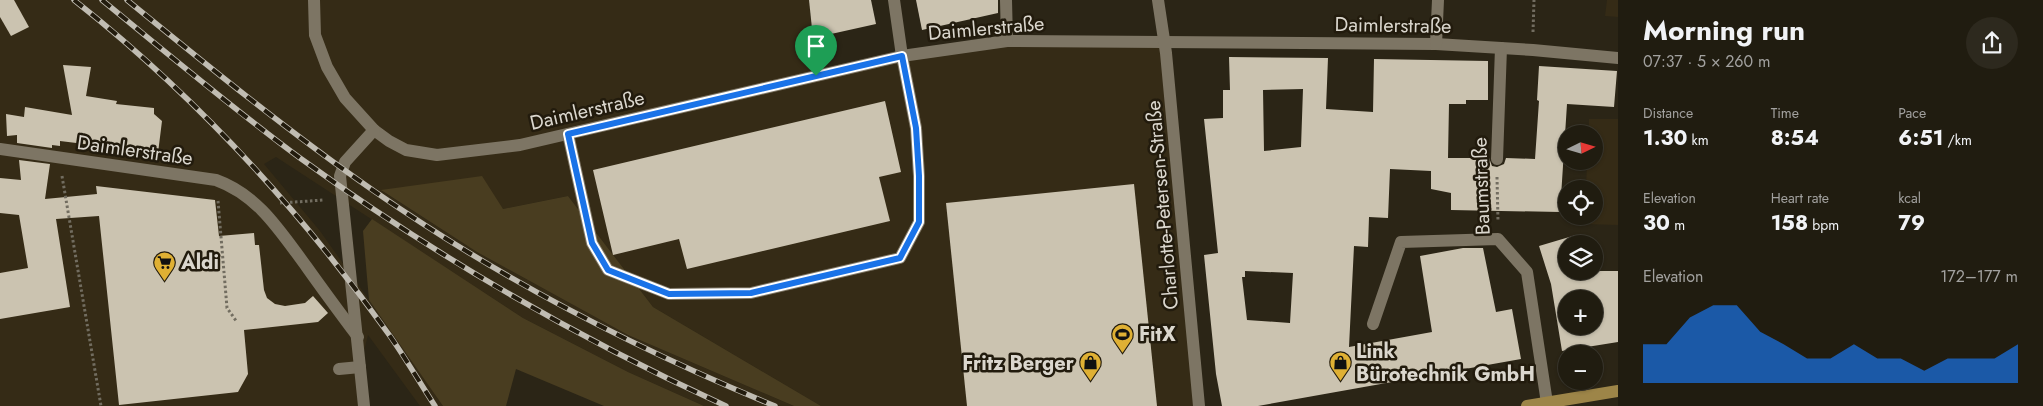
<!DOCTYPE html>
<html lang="en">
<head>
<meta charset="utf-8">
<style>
	:root { --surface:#201c10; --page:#2d291e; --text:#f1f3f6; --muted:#a2a19f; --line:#3d3a30; --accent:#1a73e8 }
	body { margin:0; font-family:Jost,sans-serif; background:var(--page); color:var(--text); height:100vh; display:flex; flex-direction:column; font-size:19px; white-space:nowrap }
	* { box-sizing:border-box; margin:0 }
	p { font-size:16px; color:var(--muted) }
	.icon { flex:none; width:28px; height:28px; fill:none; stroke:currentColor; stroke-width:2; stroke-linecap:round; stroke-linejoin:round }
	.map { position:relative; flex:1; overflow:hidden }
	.side { display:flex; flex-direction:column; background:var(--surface); width:425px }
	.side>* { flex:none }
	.needle { width:32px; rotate:85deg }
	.controls { position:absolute; left:1558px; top:125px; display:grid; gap:10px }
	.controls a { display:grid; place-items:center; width:45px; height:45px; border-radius:50%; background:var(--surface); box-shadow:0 1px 4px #0004,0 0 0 1px var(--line); font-size:25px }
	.pin { position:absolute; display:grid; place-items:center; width:42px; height:42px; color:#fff; margin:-51px -21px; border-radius:50% 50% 50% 0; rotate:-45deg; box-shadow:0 0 5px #0007 }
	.pin .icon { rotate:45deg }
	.round { display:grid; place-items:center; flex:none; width:52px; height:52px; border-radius:26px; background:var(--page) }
	.overview { display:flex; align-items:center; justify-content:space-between; height:85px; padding:0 25px }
	h1 { font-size:28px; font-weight:700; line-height:38px }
	.stats { display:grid; grid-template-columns:repeat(3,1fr); gap:8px; height:85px; padding:5px 25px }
	.stats div { display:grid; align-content:center }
	.stats b { font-size:21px; font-weight:700 }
	.stats small { font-size:14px; font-weight:400 }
	.stats p { font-size:14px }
	.chart { height:140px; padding:10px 25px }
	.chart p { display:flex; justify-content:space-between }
	.chart svg { width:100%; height:90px; margin-top:5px; fill:var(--accent); opacity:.7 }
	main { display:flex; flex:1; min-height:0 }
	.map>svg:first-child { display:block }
	.built { fill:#352b16 }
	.green { fill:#493d20 }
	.building { fill:#cbc3b0; fill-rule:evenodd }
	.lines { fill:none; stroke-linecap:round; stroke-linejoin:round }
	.path { stroke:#726d60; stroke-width:3; stroke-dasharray:2.5 2.5; stroke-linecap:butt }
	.minor { stroke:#7d7564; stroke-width:12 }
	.major { stroke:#9d8548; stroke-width:12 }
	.rail-casing { stroke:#c0bcb2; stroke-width:5.5 }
	.rail { stroke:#221b0d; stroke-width:4; stroke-dasharray:11; stroke-linecap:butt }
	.route-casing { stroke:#fff; stroke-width:10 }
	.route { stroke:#1a73e8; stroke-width:6 }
	.labels { text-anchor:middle; stroke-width:5; stroke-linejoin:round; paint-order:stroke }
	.street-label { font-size:20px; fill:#dbd7ce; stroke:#221b0d }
	.poi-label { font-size:20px; font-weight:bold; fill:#dbd7ce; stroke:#221b0d; text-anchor:start }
</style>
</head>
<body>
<main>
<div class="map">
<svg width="1618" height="406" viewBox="0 0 1618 406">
	<rect width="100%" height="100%" fill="#2b2516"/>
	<!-- built -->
	<g class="built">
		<path d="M0,0H809L816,75L1007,41H1165L1199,406H821L653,307L568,196L503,209L382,191L477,252L628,335L794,406H704L628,372L523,318L276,157L264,164L320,231L430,386L443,406H420L368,335L360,367L363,406H0Z"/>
		<path d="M1607,0H1618V17L1605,16Z"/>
		<path d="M1589,119H1618V225L1584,224L1585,216H1594V189H1586L1587,161H1594V134H1589Z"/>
	</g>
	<!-- green -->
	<g class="green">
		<path d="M482,176L503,209L568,196L653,307L821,406H794L628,335L477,252L381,190Z"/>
		<path d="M372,219L523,318L628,372L704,406H604L516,369L506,406H443L369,300L363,231Z"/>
	</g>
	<!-- building -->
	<g class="building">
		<path d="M0,0H14L29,27L11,36L0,17Z"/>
		<path d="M809,0H871L876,24L813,38Z"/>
		<path d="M916,0H998V13L922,30Z"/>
		<path d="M1229,57L1328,58L1326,109L1373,112L1374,59L1488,61V100H1466V104H1449L1448,158H1489L1492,166L1497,167L1504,164L1506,158L1535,159L1539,101L1537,100L1539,66L1617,71L1614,107L1567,104L1560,212L1451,210V193L1431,189V171L1390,169L1388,218L1369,217L1368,247L1354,246L1349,347L1432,332L1420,256L1463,248H1483L1496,312L1512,309L1521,359L1258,406H1222L1216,374L1204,255L1218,253L1204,119L1223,118V90H1230ZM1303,89L1301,147L1264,151L1263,90ZM1245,271L1293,273L1290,323L1247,320L1242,277H1245Z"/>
		<path d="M63,65L91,67L86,96L117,101L116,104L154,108V114L162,121L158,153L60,141V146L52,145V148L17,143V135L7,136L6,114L24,117L25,107L72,115Z"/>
		<path d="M885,101L901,172L879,177L890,221L687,269L679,239L613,255L593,170Z"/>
		<path d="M19,160L50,164L45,199L97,194L96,186L215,200L219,236L254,233L255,245H259L264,290L267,298L275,304L285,306L305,303L313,296L328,313L318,322L244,330L248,374L238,392L119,405L99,216L56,219L70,307L0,319V273L28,268L19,215L0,213V178L21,180Z"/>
		<path d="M1134,184L1157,406H967L946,203Z"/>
		<path d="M1576,235L1578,244H1566V271H1618V342L1562,351L1551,284L1539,246ZM1566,299H1594V326H1566Z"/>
	</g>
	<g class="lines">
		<!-- path -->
		<g class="path">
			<path d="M1533,32L1534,0"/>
			<path d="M62,176L101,406"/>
			<path d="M1497,177L1498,221"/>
			<path d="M218,201L227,308L237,322"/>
			<path d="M280,203L324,200"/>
		</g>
		<!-- minor -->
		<g class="minor">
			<path d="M314,0L315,35L327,67L345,98L374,130L389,141L406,150L437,155L520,145L902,56L1007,41L1436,44L1533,50L1618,58"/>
			<path d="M1006,0L1007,41"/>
			<path d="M1158,0L1166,53L1199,406"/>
			<path d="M1436,44L1438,0"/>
			<path d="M568,134L592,243L608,270L669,294L751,293L900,258L919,222V176L916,128L902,56L894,0"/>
			<path d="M0,149L216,180C258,195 280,231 306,266C323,290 340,313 358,337"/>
			<path d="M1497,159L1501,48"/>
			<path d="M1373,324L1401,242L1498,239L1527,272L1547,403"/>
			<path d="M339,369L360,367"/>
			<path d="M364,406L340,176L345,162L374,130"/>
		</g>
		<!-- major -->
		<path class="major" d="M1527,406L1618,391"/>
		<defs>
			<g id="rail">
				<path d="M74,0C196,96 300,210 390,336C406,359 420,383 435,406"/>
				<path d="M102,0C167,53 232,108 300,158C434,255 575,337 726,406"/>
				<path d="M127,0C208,66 289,132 374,191C499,278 634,348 775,406"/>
			</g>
		</defs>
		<!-- rail casing -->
		<use href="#rail" class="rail-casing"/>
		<!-- rail -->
		<use href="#rail" class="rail"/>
	</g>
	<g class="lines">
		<defs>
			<path id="route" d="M902,56L916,128L919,176V222L900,258L751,293L669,294L608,270L592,243L568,134Z"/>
		</defs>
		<!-- route casing -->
		<use href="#route" class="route-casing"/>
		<!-- route -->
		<use href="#route" class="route"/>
	</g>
	<!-- icons -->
	<defs>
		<symbol id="supermarket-pin" viewBox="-11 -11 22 30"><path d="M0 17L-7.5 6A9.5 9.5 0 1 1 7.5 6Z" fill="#dfb034" stroke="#221b0d"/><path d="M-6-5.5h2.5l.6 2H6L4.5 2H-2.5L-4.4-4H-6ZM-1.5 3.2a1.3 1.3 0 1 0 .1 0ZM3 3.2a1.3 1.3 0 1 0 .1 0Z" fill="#111"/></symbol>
		<symbol id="stadium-pin" viewBox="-11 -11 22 30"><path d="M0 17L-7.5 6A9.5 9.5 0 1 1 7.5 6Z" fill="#dfb034" stroke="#221b0d"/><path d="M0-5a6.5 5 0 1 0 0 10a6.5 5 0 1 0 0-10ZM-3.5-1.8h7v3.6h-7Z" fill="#111"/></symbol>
		<symbol id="shop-pin" viewBox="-11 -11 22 30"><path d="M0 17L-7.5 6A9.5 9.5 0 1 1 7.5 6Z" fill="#dfb034" stroke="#221b0d"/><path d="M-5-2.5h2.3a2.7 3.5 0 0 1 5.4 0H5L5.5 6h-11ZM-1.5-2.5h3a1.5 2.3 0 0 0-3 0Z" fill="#111"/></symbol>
	</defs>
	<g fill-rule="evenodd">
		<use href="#supermarket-pin" x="152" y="250" width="25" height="34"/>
		<use href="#stadium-pin" x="1110" y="322" width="25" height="34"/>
		<use href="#shop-pin" x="1328" y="350" width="25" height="34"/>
		<use href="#shop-pin" x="1078" y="350" width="25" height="34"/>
	</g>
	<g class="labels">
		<!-- street labels -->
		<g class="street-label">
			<text transform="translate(1393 25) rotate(1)" y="7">Daimlerstraße</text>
			<text transform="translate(986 28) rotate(-5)" y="7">Daimlerstraße</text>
			<text transform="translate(587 110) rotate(-13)" y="7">Daimlerstraße</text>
			<text transform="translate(135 150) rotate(8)" y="7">Daimlerstraße</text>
			<text transform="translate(1481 186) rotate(-92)" y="7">Baumstraße</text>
			<text transform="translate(1162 205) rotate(-95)" y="7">Charlotte-Petersen-Straße</text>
		</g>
		<!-- poi labels -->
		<g class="poi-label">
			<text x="181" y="269">Aldi</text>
			<text x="1139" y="341">FitX</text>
			<text x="1356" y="358">Link<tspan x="1356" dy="23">Bürotechnik GmbH</tspan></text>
			<text x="1074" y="370" text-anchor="end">Fritz Berger</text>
		</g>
	</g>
</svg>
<div class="controls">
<a><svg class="needle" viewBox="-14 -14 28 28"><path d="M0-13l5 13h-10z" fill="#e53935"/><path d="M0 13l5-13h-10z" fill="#a2a19f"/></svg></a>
<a><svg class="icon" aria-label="locate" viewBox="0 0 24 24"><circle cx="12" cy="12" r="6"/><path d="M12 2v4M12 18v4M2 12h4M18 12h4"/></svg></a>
<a><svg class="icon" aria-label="layers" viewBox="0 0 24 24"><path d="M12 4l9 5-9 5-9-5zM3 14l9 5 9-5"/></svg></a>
<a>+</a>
<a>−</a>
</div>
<div class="pin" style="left:816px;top:76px;background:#1e9e55"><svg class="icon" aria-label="arrive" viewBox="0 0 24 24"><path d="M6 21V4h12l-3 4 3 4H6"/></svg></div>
</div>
<section class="side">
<div class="overview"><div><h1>Morning run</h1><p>07:37 · 5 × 260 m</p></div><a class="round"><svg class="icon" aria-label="share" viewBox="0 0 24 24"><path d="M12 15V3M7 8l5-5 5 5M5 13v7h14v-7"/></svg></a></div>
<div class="stats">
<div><p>Distance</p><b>1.30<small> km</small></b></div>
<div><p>Time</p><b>8:54</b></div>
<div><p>Pace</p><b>6:51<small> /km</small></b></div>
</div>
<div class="stats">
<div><p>Elevation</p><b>30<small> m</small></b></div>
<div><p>Heart rate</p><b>158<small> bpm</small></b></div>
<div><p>kcal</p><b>79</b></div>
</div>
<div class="chart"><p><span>Elevation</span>172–177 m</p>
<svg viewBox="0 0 160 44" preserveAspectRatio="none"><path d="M0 44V25L10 25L20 12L30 6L40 6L50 19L60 25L70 32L80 32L90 25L100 32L110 32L120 38L130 32L140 32L150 32L160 25V44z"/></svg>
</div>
</section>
</main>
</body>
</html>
